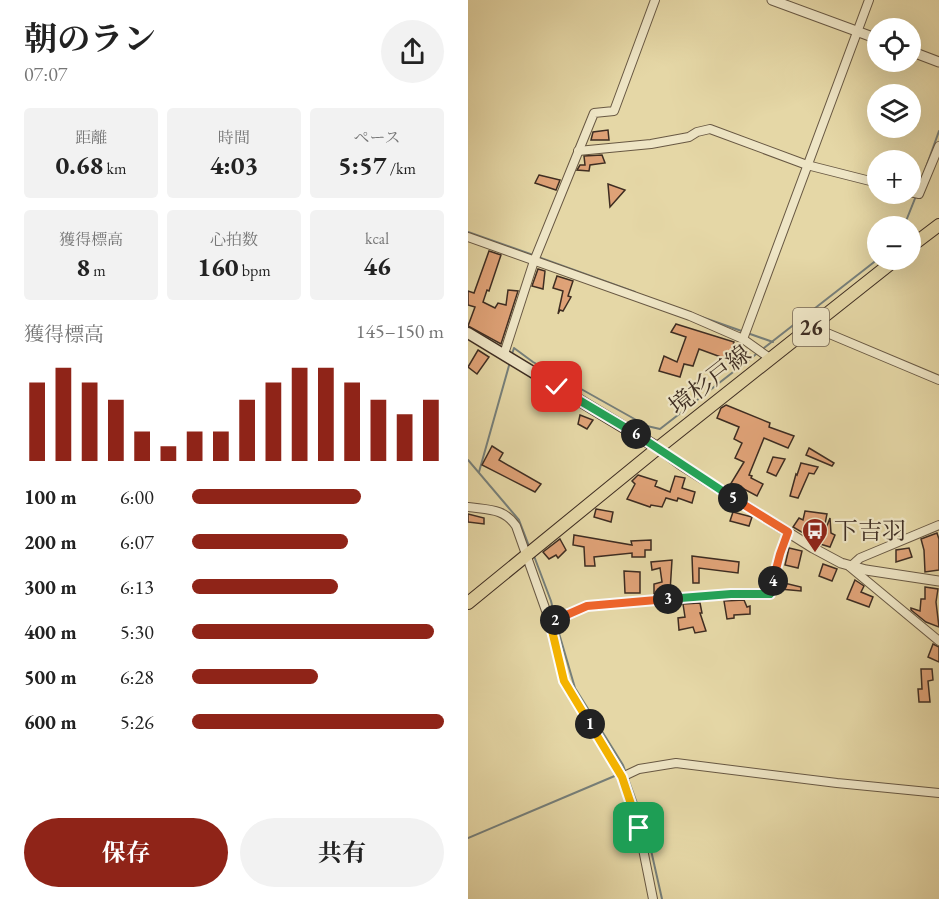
<!DOCTYPE html>
<html lang="ja">
<head>
<meta charset="utf-8">
<style>
	:root { --surface:#fff; --page:#f2f2f2; --text:#222; --muted:#767676; --accent:#8f2418 }
	body { margin:0; font-family:"EB Garamond","Noto Serif JP",serif; background:var(--page); color:var(--text); height:100vh; display:flex; flex-direction:column; font-size:22px; white-space:nowrap }
	* { box-sizing:border-box; margin:0 }
	p { font-size:20px; color:var(--muted) }
	.icon { flex:none; width:33px; height:33px; fill:none; stroke:currentColor; stroke-width:2; stroke-linecap:round; stroke-linejoin:round }
	.map { position:relative; flex:1; overflow:hidden }
	.details { display:flex; flex-direction:column; background:var(--surface); width:468px }
	.details>* { flex:none }
	.controls { position:absolute; left:399px; top:18px; display:grid; gap:12px }
	.controls a { display:grid; place-items:center; width:54px; height:54px; border-radius:50%; background:var(--surface); box-shadow:0 6px 24px #0002; font-size:30px }
	.pin { position:absolute; display:grid; place-items:center; width:51px; height:51px; color:#fff; margin:-26px; border-radius:12px; box-shadow:0 3px 9px #0006 }
	.km { position:absolute; width:30px; height:30px; margin:-15px; border-radius:50%; background:#222; color:#fff; font-size:16px; line-height:30px; text-align:center }
	.round { display:grid; place-items:center; flex:none; width:63px; height:63px; border-radius:32px; background:var(--page) }
	.headline { display:flex; align-items:center; justify-content:space-between; height:102px; padding:0 24px }
	h1 { font-size:33px; font-weight:700; line-height:45px }
	.metrics { display:grid; grid-template-columns:repeat(3,1fr); gap:9px; height:102px; padding:6px 24px }
	.metrics div { display:grid; align-content:center; border-radius:6px; background:var(--page); text-align:center }
	.metrics b { font-size:26px; font-weight:700 }
	.metrics small { font-size:16px; font-weight:400 }
	.metrics p { font-size:16px }
	.chart { height:168px; padding:12px 24px }
	.chart p { display:flex; justify-content:space-between }
	.chart svg { width:100%; height:108px; margin-top:6px; stroke:var(--accent); stroke-width:6 }
	.primary-button { display:flex; gap:12px; margin-top:auto; padding:12px 24px }
	.primary-button a { flex:1; height:69px; border-radius:36px; background:var(--accent); color:#fff; font-size:24px; font-weight:700; line-height:69px; text-align:center }
	.primary-button a+a { background:var(--page); color:var(--text) }
	ul { padding:0 24px; list-style:none; font-size:20px }
	li { display:grid; grid-template-columns:96px 72px 1fr; align-items:center; height:45px }
	li i { height:15px; border-radius:8px; background:var(--accent) }
	main { display:flex; flex:1; min-height:0 }
	.map>svg:first-child { display:block }
	.lines { fill:none; stroke-linecap:round; stroke-linejoin:round }
	.stream { stroke:#767f7a; stroke-width:2 }
	.building { fill:#dfa277; stroke:#3e2d22; stroke-width:1.5 }
	.minor-casing { stroke:#685843; stroke-width:10 }
	.tertiary-casing { stroke:#685843; stroke-width:11 }
	.secondary-casing { stroke:#3e2d22; stroke-width:13 }
	.primary-casing { stroke:#3e2d22; stroke-width:14 }
	.minor { stroke:#eee5c5; stroke-width:8 }
	.tertiary { stroke:#eee5c5; stroke-width:9 }
	.secondary { stroke:#eee5c5; stroke-width:10 }
	.primary { stroke:#e5d7a6; stroke-width:12 }
	.split-1-casing { stroke:#fff; stroke-width:12 }
	.split-2-casing { stroke:#fff; stroke-width:12 }
	.split-3-casing { stroke:#fff; stroke-width:12 }
	.split-4-casing { stroke:#fff; stroke-width:12 }
	.split-5-casing { stroke:#fff; stroke-width:12 }
	.split-6-casing { stroke:#fff; stroke-width:12 }
	.split-7-casing { stroke:#fff; stroke-width:12 }
	.split-1 { stroke:#f5b400; stroke-width:8 }
	.split-2 { stroke:#f5b400; stroke-width:8 }
	.split-3 { stroke:#f0652b; stroke-width:8 }
	.split-4 { stroke:#22a559; stroke-width:8 }
	.split-5 { stroke:#f0652b; stroke-width:8 }
	.split-6 { stroke:#22a559; stroke-width:8 }
	.split-7 { stroke:#22a559; stroke-width:8 }
	.labels { text-anchor:middle; stroke-width:4.5; stroke-linejoin:round; paint-order:stroke }
	.shield { fill:#eee5c5; stroke:#736453; stroke-width:1.5 }
	.shield-label { font-size:22px; font-weight:bold; fill:#3e2d22 }
	.street-label { font-size:24px; fill:#3e2d22; stroke:#eee5c5 }
	.poi-label { font-size:24px; fill:#3e2d22; stroke:#eee5c5; text-anchor:start }
</style>
</head>
<body>
<main>
<section class="details">
<div class="headline"><div><h1>朝のラン</h1><p>07:07</p></div><a class="round"><svg class="icon" aria-label="share" viewBox="0 0 24 24"><path d="M12 15V3M7 8l5-5 5 5M5 13v7h14v-7"/></svg></a></div>
<div class="metrics">
<div><p>距離</p><b>0.68<small> km</small></b></div>
<div><p>時間</p><b>4:03</b></div>
<div><p>ペース</p><b>5:57<small> /km</small></b></div>
</div>
<div class="metrics">
<div><p>獲得標高</p><b>8<small> m</small></b></div>
<div><p>心拍数</p><b>160<small> bpm</small></b></div>
<div><p>kcal</p><b>46</b></div>
</div>
<div class="chart"><p><span>獲得標高</span>145–150 m</p>
<svg viewBox="0 0 160 44" preserveAspectRatio="none"><path d="M5 44V12M15 44V6M25 44V12M35 44V19M45 44V32M55 44V38M65 44V32M75 44V32M85 44V19M95 44V12M105 44V6M115 44V6M125 44V12M135 44V19M145 44V25M155 44V19"/></svg>
</div>
<ul>
<li><b>100 m</b>6:00<i style="width:67%"></i></li>
<li><b>200 m</b>6:07<i style="width:62%"></i></li>
<li><b>300 m</b>6:13<i style="width:58%"></i></li>
<li><b>400 m</b>5:30<i style="width:96%"></i></li>
<li><b>500 m</b>6:28<i style="width:50%"></i></li>
<li><b>600 m</b>5:26<i style="width:100%"></i></li>
</ul>
<div class="primary-button"><a>保存</a><a>共有</a></div>
</section>
<div class="map">
<svg width="471" height="899" viewBox="0 0 471 899">
	<rect width="100%" height="100%" fill="#e5d7a6"/>
	<filter id="stains"><feTurbulence type="fractalNoise" baseFrequency=".00333" numOctaves="4"/><feColorMatrix values="0 0 0 0 .2 0 0 0 0 .09 0 0 0 0 .02 0 0 0 .5 -.17"/></filter>
	<radialGradient id="worn" r=".72"><stop offset=".6" stop-color="#630" stop-opacity="0"/><stop offset="1" stop-color="#630" stop-opacity=".3"/></radialGradient>
	<g class="lines">
		<!-- stream -->
		<g class="stream">
			<path d="M456,173L471,131"/>
			<path d="M436,226L448,196"/>
			<path d="M0,232L65,255"/>
			<path d="M70,257L167,292"/>
			<path d="M228,315L305,342"/>
			<path d="M44,354L46,348L65,362L179,426L192,429L410,259"/>
			<path d="M0,460L51,520L61,546"/>
			<path d="M11,472L42,362"/>
			<path d="M66,556L83,601L87,618"/>
			<path d="M88,623L107,688L155,765L178,828L194,899"/>
			<path d="M0,838L149,775"/>
		</g>
	</g>
	<!-- building -->
	<g class="building">
		<path d="M140,130L141,140H123L125,132Z"/>
		<path d="M134,155L137,163L122,165L121,171L109,170L112,165H117L116,156Z"/>
		<path d="M71,175L92,180L88,190L67,183Z"/>
		<path d="M140,184L157,190L142,207Z"/>
		<path d="M21,251L33,255L21,291L19,290L15,302L27,308L30,303L38,305L40,290L50,291L33,344L0,326L7,307L0,305V291L6,293Z"/>
		<path d="M70,269L77,271L75,289L64,286Z"/>
		<path d="M89,276L105,281L100,296L103,297L95,311L92,310L90,314L95,291L85,288Z"/>
		<path d="M208,324L266,342L261,360L231,349L225,366L216,364L212,377L191,371L196,356L209,362L218,337L203,332Z"/>
		<path d="M10,350L21,357L9,374L0,367Z"/>
		<path d="M69,388L85,395L82,407L66,400Z"/>
		<path d="M258,405L302,423L301,427L326,436L320,448L296,438L281,475L284,476L283,478L295,484L289,496L276,489L274,493L262,485L276,462L267,458L274,443L266,439L271,427L249,418L253,408Z"/>
		<path d="M112,415L125,420L119,429L110,424Z"/>
		<path d="M24,446L35,453L31,460L73,484L67,492L14,465Z"/>
		<path d="M341,448L366,463L364,466L338,455Z"/>
		<path d="M305,457L317,459L308,476L299,472Z"/>
		<path d="M333,463L350,467L346,474L341,473L330,498L322,496L328,474L329,475Z"/>
		<path d="M170,475L189,481L187,486L202,492L207,476L217,478L214,488L227,492L224,503L210,498L209,501L198,498L194,507L183,505L182,507L159,499L167,484L164,481Z"/>
		<path d="M128,509L145,512L143,522L126,517Z"/>
		<path d="M337,511L359,514L357,524L343,522L337,534L325,527L331,518L335,520Z"/>
		<path d="M265,512L284,517L281,526L262,521Z"/>
		<path d="M0,514L16,518V524L0,522Z"/>
		<path d="M362,518L363,533L367,535L362,547L352,544Z"/>
		<path d="M469,533L471,539V570L457,572L456,550L453,539Z"/>
		<path d="M106,535L164,545L163,541L183,540V550H177V557H164V553L126,557L127,566H117L116,547L105,545Z"/>
		<path d="M92,539L98,550L90,558L88,555L81,559L75,552Z"/>
		<path d="M321,548L334,551L330,568L317,565Z"/>
		<path d="M441,548L444,557L428,562V550Z"/>
		<path d="M224,556L271,562L270,573L231,568V583H225Z"/>
		<path d="M204,560L202,592L186,594V584L194,582L192,568L184,570L183,562Z"/>
		<path d="M355,564L369,569L364,581L351,576Z"/>
		<path d="M156,571L172,572V593H157Z"/>
		<path d="M387,580L396,586L393,592L405,597L401,607L379,599Z"/>
		<path d="M312,582L333,587V591L312,589Z"/>
		<path d="M457,587L470,589L468,602L471,627L458,622L443,610V608L452,611L453,599H457Z"/>
		<path d="M276,600L279,607L282,606V614L266,615V618L259,619L256,601Z"/>
		<path d="M232,603L234,613H232L238,631L227,633L225,627L211,630L210,618L217,617L215,604Z"/>
		<path d="M465,644L471,647V662L460,657Z"/>
		<path d="M453,669H464L465,680L460,681L462,702H451L450,689H454Z"/>
	</g>
	<g class="lines">
		<defs>
			<g id="minor">
				<path d="M110,151L183,144L221,137L229,132L242,129L339,165L410,183"/>
				<path d="M442,192L451,194L471,146"/>
				<path d="M0,237L222,316L275,339L303,359"/>
				<path d="M346,325L352,330L471,380"/>
				<path d="M275,339L401,0"/>
				<path d="M36,354L66,261L126,113L146,111L187,0"/>
				<path d="M0,507C20,510 36,508 48,526L82,622L96,681L154,777L171,829L185,899"/>
				<path d="M471,525L392,558L382,567L471,641"/>
				<path d="M82,622L119,606L263,594H302L312,554L320,532"/>
				<path d="M154,777L171,769L208,763L369,783L471,793"/>
			</g>
			<g id="tertiary">
				<path d="M304,0L410,39"/>
				<path d="M442,51L471,62"/>
				<path d="M190,448L213,465L345,548L373,563L398,570L471,581"/>
			</g>
			<path id="secondary" d="M0,333L190,448"/>
			<g id="primary">
				<path d="M442,247L471,225"/>
				<path d="M0,603L190,448L427,260"/>
			</g>
		</defs>
		<!-- minor casing -->
		<use href="#minor" class="minor-casing"/>
		<!-- tertiary casing -->
		<use href="#tertiary" class="tertiary-casing"/>
		<!-- secondary casing -->
		<use href="#secondary" class="secondary-casing"/>
		<!-- primary casing -->
		<use href="#primary" class="primary-casing"/>
		<!-- minor -->
		<use href="#minor" class="minor"/>
		<!-- tertiary -->
		<use href="#tertiary" class="tertiary"/>
		<!-- secondary -->
		<use href="#secondary" class="secondary"/>
		<!-- primary -->
		<use href="#primary" class="primary"/>
	</g>
	<g class="lines">
		<defs>
			<path id="split-1" d="M122,724L154,777L171,828"/>
			<path id="split-2" d="M87,620L82,622L96,681L122,724"/>
			<path id="split-3" d="M87,620L119,606L200,599"/>
			<path id="split-4" d="M200,599L263,594H302L305,581"/>
			<path id="split-5" d="M265,498L320,532L312,554L305,581"/>
			<path id="split-6" d="M168,434L265,498"/>
			<path id="split-7" d="M89,387L168,434"/>
		</defs>
		<!-- split-1 casing -->
		<use href="#split-1" class="split-1-casing"/>
		<!-- split-2 casing -->
		<use href="#split-2" class="split-2-casing"/>
		<!-- split-3 casing -->
		<use href="#split-3" class="split-3-casing"/>
		<!-- split-4 casing -->
		<use href="#split-4" class="split-4-casing"/>
		<!-- split-5 casing -->
		<use href="#split-5" class="split-5-casing"/>
		<!-- split-6 casing -->
		<use href="#split-6" class="split-6-casing"/>
		<!-- split-7 casing -->
		<use href="#split-7" class="split-7-casing"/>
		<!-- split-1 -->
		<use href="#split-1" class="split-1"/>
		<!-- split-2 -->
		<use href="#split-2" class="split-2"/>
		<!-- split-3 -->
		<use href="#split-3" class="split-3"/>
		<!-- split-4 -->
		<use href="#split-4" class="split-4"/>
		<!-- split-5 -->
		<use href="#split-5" class="split-5"/>
		<!-- split-6 -->
		<use href="#split-6" class="split-6"/>
		<!-- split-7 -->
		<use href="#split-7" class="split-7"/>
	</g>
	<!-- icons -->
	<defs>
		<symbol id="bus-pin" viewBox="-11 -11 22 30"><path d="M0 17L-7.5 6A9.5 9.5 0 1 1 7.5 6Z" fill="#8f2418" stroke="#eee5c5"/><path d="M-5-6H5V4H4V6H2V4H-2V6H-4V4H-5ZM-3.5-4V0h7V-4ZM-3.5 1.2v1.5H-2V1.2ZM2 1.2v1.5H3.5V1.2Z" fill="#fff"/></symbol>
	</defs>
	<g fill-rule="evenodd">
		<use href="#bus-pin" x="332" y="516" width="30" height="40"/>
	</g>
	<g class="labels">
		<!-- shield labels -->
		<rect class="shield" x="325" y="308" width="36" height="38" rx="4.5"/>
		<g class="shield-label">
			<text x="343" y="335">26</text>
		</g>
		<!-- street labels -->
		<g class="street-label">
			<text transform="translate(242 380) rotate(-38)" y="8">境杉戸線</text>
		</g>
		<!-- poi labels -->
		<g class="poi-label">
			<text x="366" y="539">下吉羽</text>
		</g>
	</g>
	<rect width="100%" height="100%" filter="url(#stains)"/>
	<rect width="100%" height="100%" fill="url(#worn)"/>
</svg>
<div class="controls">
<a><svg class="icon" aria-label="locate" viewBox="0 0 24 24"><circle cx="12" cy="12" r="6"/><path d="M12 2v4M12 18v4M2 12h4M18 12h4"/></svg></a>
<a><svg class="icon" aria-label="layers" viewBox="0 0 24 24"><path d="M12 4l9 5-9 5-9-5zM3 14l9 5 9-5"/></svg></a>
<a>+</a>
<a>−</a>
</div>
<div class="pin" style="left:171px;top:828px;background:#1e9e55"><svg class="icon" aria-label="arrive" viewBox="0 0 24 24"><path d="M6 21V4h12l-3 4 3 4H6"/></svg></div>
<div class="pin" style="left:89px;top:387px;background:#d93025"><svg class="icon" aria-label="check" viewBox="0 0 24 24"><path d="M5 12l5 5 9-10"/></svg></div>
<b class="km" style="left:122px;top:724px">1</b>
<b class="km" style="left:87px;top:620px">2</b>
<b class="km" style="left:200px;top:599px">3</b>
<b class="km" style="left:305px;top:581px">4</b>
<b class="km" style="left:265px;top:498px">5</b>
<b class="km" style="left:168px;top:434px">6</b>
</div>
</main>
</body>
</html>
